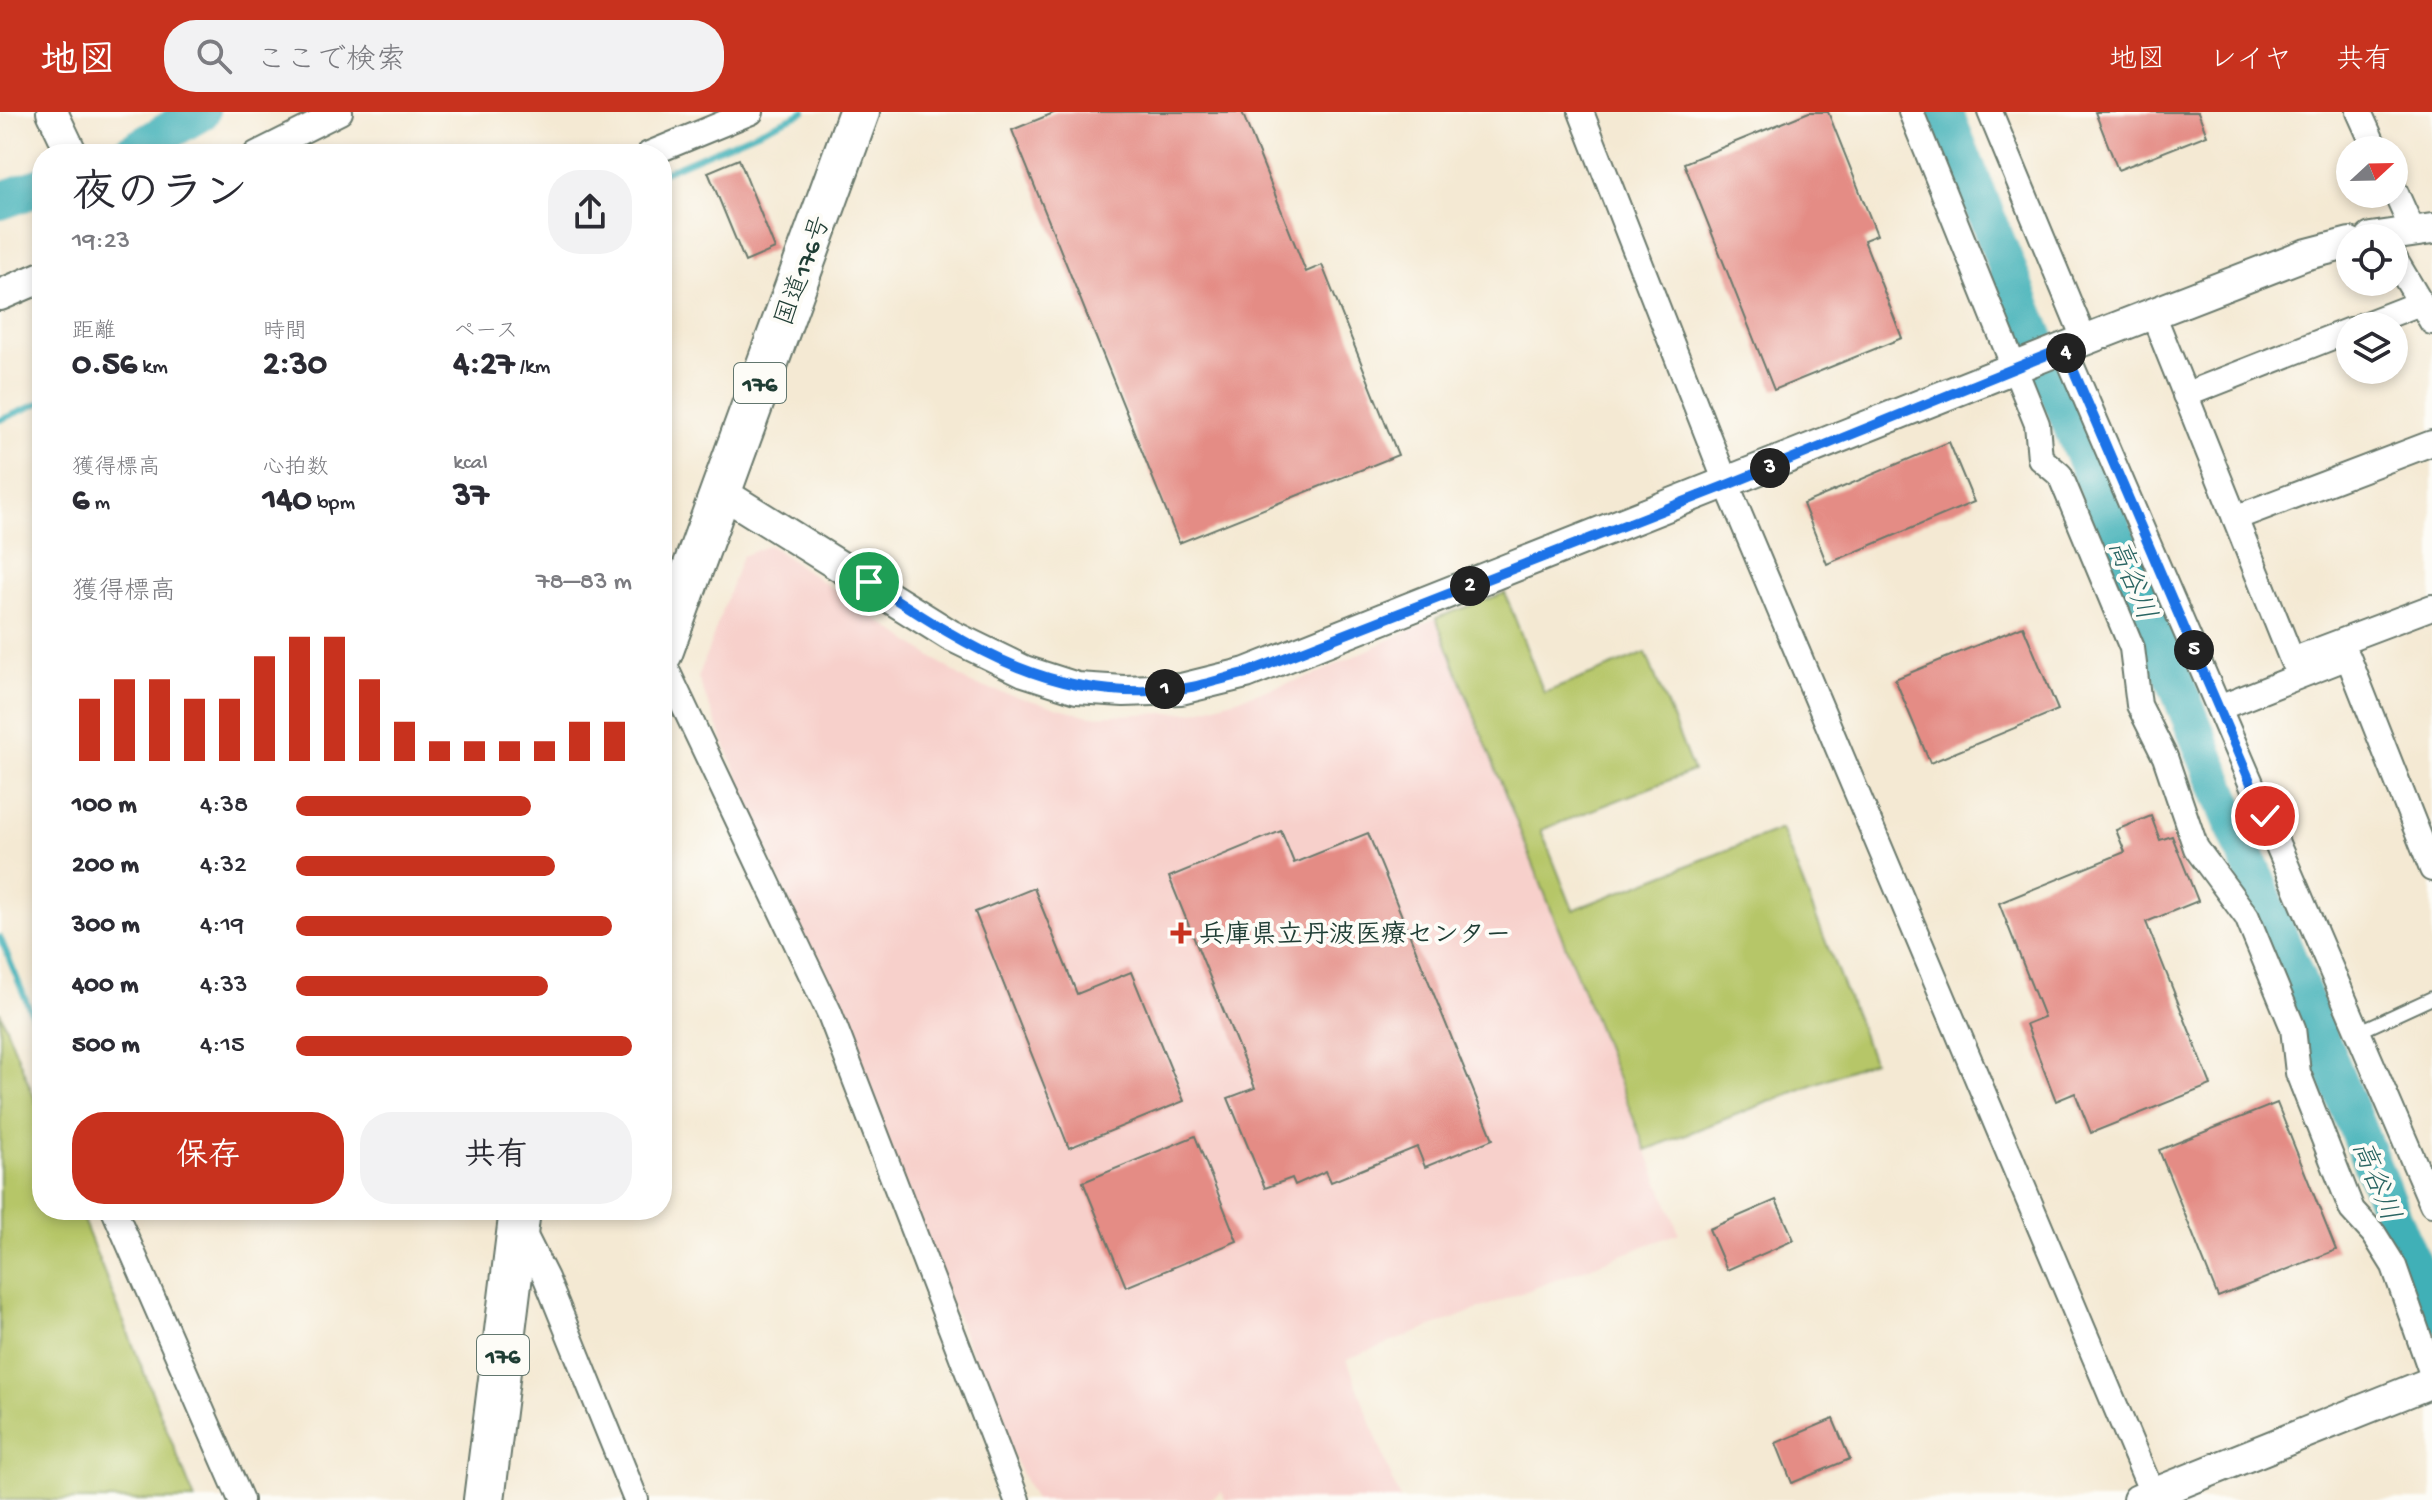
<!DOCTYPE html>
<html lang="ja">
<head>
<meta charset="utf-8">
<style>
	:root { --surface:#fff; --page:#f2f2f3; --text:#2b2b33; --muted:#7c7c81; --accent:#c8321e }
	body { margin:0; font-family:"Gochi Hand","Klee One",sans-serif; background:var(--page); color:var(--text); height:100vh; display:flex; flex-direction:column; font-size:30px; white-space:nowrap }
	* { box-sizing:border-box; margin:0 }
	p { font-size:26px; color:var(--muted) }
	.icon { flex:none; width:44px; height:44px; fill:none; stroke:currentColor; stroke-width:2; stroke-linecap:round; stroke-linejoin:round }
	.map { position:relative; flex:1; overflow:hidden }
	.drawer { position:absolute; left:32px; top:32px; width:640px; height:1076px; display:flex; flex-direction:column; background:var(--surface); border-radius:32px; box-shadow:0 4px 12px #0003 }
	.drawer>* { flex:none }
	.needle { width:52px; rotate:68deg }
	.controls { position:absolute; left:2336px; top:24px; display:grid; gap:16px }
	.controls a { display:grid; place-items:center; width:72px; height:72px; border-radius:50%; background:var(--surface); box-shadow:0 4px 12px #0003; font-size:40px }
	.pin { position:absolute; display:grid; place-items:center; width:68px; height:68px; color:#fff; margin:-34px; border:4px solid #fff; border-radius:50%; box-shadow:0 2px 8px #0007 }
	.km { position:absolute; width:40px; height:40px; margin:-20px; border-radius:50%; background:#222; color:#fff; font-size:22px; line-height:40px; text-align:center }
	.round { display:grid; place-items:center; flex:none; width:84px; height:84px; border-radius:32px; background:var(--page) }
	.head { display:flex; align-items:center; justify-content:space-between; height:136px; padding:0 40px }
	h1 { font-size:44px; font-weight:700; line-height:60px }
	.stats { display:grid; grid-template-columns:repeat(3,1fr); gap:12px; height:136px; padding:8px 40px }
	.stats div { display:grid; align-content:center }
	.stats b { font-size:34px; font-weight:700 }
	.stats small { font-size:22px; font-weight:400 }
	.stats p { font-size:22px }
	.chart { height:224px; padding:16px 40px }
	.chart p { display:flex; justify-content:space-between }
	.chart svg { width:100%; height:144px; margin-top:8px; stroke:var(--accent); stroke-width:6 }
	.primary-button { display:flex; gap:16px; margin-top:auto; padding:16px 40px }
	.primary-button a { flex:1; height:92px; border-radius:32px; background:var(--accent); color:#fff; font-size:32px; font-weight:700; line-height:92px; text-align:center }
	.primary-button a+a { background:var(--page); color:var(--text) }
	ul { padding:0 40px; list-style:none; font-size:26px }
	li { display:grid; grid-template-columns:128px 96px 1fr; align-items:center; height:60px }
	li i { height:20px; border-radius:10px; background:var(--accent) }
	header { display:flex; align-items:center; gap:48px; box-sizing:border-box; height:112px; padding:0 40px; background:var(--accent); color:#fff }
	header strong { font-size:38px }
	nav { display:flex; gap:44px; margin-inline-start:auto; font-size:28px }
	.search { width:560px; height:72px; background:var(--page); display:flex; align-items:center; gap:20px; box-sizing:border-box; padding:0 28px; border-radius:32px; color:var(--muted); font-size:30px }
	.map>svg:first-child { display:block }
	.built { fill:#f7d0cb }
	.green { fill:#b6c668; stroke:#6a824e; stroke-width:2 }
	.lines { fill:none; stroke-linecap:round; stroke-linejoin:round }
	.stream { stroke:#3fb0b7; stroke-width:6 }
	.river { stroke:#3fb0b7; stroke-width:38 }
	.building { fill:#e48c85 }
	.service-casing { stroke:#6a796c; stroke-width:16 }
	.minor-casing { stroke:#6a796c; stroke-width:28 }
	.tertiary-casing { stroke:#6a796c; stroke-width:34 }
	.trunk-casing { stroke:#6a796c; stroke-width:44 }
	.service { stroke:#fff; stroke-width:12 }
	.minor { stroke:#fff; stroke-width:24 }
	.tertiary { stroke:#fff; stroke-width:30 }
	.trunk { stroke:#fff; stroke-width:40 }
	.route-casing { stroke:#fff; stroke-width:16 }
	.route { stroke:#1a73e8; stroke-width:10 }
	.poi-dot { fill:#c8321e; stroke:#fdfcf7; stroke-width:3 }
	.labels { text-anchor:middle; stroke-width:8; stroke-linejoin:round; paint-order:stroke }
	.shield { fill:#fdfcf7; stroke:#62766e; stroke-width:2 }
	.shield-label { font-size:24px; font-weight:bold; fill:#1f3d34 }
	.street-label { font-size:26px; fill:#1f3d34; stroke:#fdfcf7 }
	.poi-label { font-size:26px; font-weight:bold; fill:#1f3d34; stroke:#fdfcf7; text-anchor:start }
	.water-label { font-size:28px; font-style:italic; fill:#2a6562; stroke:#fdfcf7 }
</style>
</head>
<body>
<header>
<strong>地図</strong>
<div class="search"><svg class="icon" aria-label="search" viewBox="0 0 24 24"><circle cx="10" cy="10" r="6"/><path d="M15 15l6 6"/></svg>ここで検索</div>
<nav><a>地図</a><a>レイヤ</a><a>共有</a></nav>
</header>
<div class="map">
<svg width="2432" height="1388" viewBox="0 0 2432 1388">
	<rect width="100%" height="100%" fill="#fdfcf7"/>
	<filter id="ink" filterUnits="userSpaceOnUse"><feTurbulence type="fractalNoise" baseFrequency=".0125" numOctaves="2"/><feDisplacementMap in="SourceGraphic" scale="16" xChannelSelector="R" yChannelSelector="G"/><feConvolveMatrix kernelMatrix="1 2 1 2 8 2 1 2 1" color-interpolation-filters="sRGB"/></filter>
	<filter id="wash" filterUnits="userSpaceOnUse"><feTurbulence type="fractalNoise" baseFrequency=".006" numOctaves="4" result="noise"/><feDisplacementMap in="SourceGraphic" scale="32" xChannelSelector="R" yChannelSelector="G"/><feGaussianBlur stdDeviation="1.8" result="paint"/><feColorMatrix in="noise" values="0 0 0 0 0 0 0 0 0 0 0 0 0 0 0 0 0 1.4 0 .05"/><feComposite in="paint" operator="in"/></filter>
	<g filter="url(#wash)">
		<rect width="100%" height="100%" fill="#f4e9d3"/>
		<!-- built -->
		<path class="built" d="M769,433L971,572L1089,604L1193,600L1312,564L1436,506L1679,1121L1347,1247L1400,1388H1225L1222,1380L1207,1388H1035L1016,1351L698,566L742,444Z"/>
		<!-- green -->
		<g class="green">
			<path d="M1505,481L1544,581L1646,541L1693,659L1541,718L1573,798L1781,717L1873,949L1646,1038L1436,506Z"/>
			<path d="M0,900L42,1005V1098H79L195,1388H0Z"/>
		</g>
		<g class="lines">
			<!-- stream -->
			<g class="stream">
				<path d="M662,61L804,0"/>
				<path d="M0,308L42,290"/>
				<path d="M0,825L42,927"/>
			</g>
			<!-- river -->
			<g class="river">
				<path d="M1944,0L2432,1201"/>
				<path d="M129,42L201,0"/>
				<path d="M0,89L42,74"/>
			</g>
		</g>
		<g id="blocks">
			<!-- building -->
			<g class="building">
				<path d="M1056,0H1242L1306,160L1322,153L1398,343L1179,431L1012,18Z"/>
				<path d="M1809,0H1828L1877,123L1864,128L1902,226L1774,278L1684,51Z"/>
				<path d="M2095,0H2198L2207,23L2118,58Z"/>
				<path d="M739,47L775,137L745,150L708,60Z"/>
				<path d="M1949,330L1974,390L1827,452L1803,392Z"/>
				<path d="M2023,514L2058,598L1930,651L1895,567Z"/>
				<path d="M2151,704L2160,728L2172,724L2198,789L2146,810L2211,973L2091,1021L2075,981L2056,989L2026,912L2044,905L1999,791L2125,740L2116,718Z"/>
				<path d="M1281,719L1294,751L1368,721L1493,1027L1425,1055L1417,1035L1331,1070L1326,1059L1295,1073L1292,1066L1265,1076L1228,986L1255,976L1169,765Z"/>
				<path d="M1034,776L1077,882L1131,860L1184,989L1069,1036L975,800Z"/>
				<path d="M2277,991L2336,1138L2218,1185L2159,1038Z"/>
				<path d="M1195,1024L1237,1129L1126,1175L1083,1070Z"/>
				<path d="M1776,1088L1794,1128L1727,1158L1709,1117Z"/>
				<path d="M1833,1307L1850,1347L1792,1371L1776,1331Z"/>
			</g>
		</g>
	</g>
	<g filter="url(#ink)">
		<use href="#blocks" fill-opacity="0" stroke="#6a796c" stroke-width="2"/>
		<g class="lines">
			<defs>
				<path id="service" d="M2358,920L2432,886"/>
				<g id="minor">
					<path d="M1581,0L1727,373L2155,1388"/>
					<path d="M1911,0L2037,312L2040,346L2060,363L2132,536L2139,593L2165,645L2196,736L2247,805L2293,916L2298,961L2352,1098L2374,1122L2394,1154L2432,1262"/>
					<path d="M1990,0L2085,229"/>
					<path d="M2359,0L2376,38"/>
					<path d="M256,42L340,0"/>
					<path d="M649,42L751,0"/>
					<path d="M2394,77L2412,117"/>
					<path d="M2394,146L2432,210"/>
					<path d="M2153,202L2292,548L2432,495"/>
					<path d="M2361,214L2420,191"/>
					<path d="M2064,236L2432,1092"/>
					<path d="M2185,283L2350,218"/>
					<path d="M2235,406L2432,331"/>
					<path d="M662,548L829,900L1017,1388"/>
					<path d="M2219,596L2348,545L2432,757"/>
					<path d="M114,1098L241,1388"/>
					<path d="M520,1114L546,1166L636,1388"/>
				</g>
				<g id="tertiary">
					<path d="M52,0L72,42"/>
					<path d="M2371,126L2432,117"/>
					<path d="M0,183L42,165"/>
					<path d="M721,380L950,523L1024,559L1077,576L1124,579L1181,577L1246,561L2064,236L2304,143L2350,131"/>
					<path d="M2138,1388L2432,1270"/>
				</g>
				<g id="trunk">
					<path d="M662,541L859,0"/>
					<path d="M484,1388L520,1098"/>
				</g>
			</defs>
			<!-- service casing -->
			<use href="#service" class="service-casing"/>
			<!-- minor casing -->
			<use href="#minor" class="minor-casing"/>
			<!-- tertiary casing -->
			<use href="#tertiary" class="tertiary-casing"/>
			<!-- trunk casing -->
			<use href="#trunk" class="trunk-casing"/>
			<!-- service -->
			<use href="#service" class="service"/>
			<!-- minor -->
			<use href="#minor" class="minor"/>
			<!-- tertiary -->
			<use href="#tertiary" class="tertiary"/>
			<!-- trunk -->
			<use href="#trunk" class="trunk"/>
		</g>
	</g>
	<g class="lines" filter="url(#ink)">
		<defs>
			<path id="route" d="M869,470C970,536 1053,592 1180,577C1202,574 1224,566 1246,561L1727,373L2064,236L2265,704"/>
		</defs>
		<!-- route casing -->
		<use href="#route" class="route-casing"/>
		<!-- route -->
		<use href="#route" class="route"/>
	</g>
	<!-- markers -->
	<path class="poi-dot" d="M1177 809h8v8h8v8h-8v8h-8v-8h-8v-8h8z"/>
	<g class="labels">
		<!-- shield labels -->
		<g class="shield">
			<rect x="734" y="251" width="52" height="40" rx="6"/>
			<rect x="477" y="1223" width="52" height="40" rx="6"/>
		</g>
		<g class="shield-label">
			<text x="760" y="279">176</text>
			<text x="503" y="1251">176</text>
		</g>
		<!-- street labels -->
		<g class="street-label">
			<text transform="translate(801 158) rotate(-70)" y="9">国道176号</text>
		</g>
		<!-- poi labels -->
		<g class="poi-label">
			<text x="1199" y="830">兵庫県立丹波医療センター</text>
		</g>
		<!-- water labels -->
		<g class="water-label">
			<text transform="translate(2134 467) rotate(68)" y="10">高谷川</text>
			<text transform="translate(2378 1068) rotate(68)" y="10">高谷川</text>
		</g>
	</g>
</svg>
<div class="controls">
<a><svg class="needle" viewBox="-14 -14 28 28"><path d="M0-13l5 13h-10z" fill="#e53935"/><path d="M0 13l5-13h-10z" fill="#7c7c81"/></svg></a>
<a><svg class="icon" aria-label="locate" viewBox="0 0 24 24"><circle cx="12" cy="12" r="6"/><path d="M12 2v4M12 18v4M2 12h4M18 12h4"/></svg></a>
<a><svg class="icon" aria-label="layers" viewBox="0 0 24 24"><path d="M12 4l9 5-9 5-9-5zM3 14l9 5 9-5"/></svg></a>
</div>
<div class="pin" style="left:869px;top:470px;background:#1e9e55"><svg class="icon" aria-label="arrive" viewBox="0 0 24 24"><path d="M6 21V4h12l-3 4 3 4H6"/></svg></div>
<div class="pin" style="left:2265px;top:704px;background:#d93025"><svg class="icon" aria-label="check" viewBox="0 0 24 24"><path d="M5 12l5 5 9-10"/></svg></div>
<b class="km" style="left:1165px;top:577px">1</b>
<b class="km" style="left:1470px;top:474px">2</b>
<b class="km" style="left:1770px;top:356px">3</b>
<b class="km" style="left:2066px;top:241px">4</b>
<b class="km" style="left:2194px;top:538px">5</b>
<section class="drawer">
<div class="head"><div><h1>夜のラン</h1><p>19:23</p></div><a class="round"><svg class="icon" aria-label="share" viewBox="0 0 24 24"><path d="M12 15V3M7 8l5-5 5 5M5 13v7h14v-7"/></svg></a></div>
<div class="stats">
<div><p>距離</p><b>0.56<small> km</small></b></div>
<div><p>時間</p><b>2:30</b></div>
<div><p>ペース</p><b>4:27<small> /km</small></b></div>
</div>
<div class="stats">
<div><p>獲得標高</p><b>6<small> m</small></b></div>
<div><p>心拍数</p><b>140<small> bpm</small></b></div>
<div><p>kcal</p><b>37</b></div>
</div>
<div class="chart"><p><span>獲得標高</span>78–83 m</p>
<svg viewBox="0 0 160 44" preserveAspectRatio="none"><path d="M5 44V25M15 44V19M25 44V19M35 44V25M45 44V25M55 44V12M65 44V6M75 44V6M85 44V19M95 44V32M105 44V38M115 44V38M125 44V38M135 44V38M145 44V32M155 44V32"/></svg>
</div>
<ul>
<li><b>100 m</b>4:38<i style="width:70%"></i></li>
<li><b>200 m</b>4:32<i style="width:77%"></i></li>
<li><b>300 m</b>4:19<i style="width:94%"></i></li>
<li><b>400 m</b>4:33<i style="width:75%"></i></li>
<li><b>500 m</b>4:15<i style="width:100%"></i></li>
</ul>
<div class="primary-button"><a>保存</a><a>共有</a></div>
</section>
</div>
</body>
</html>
